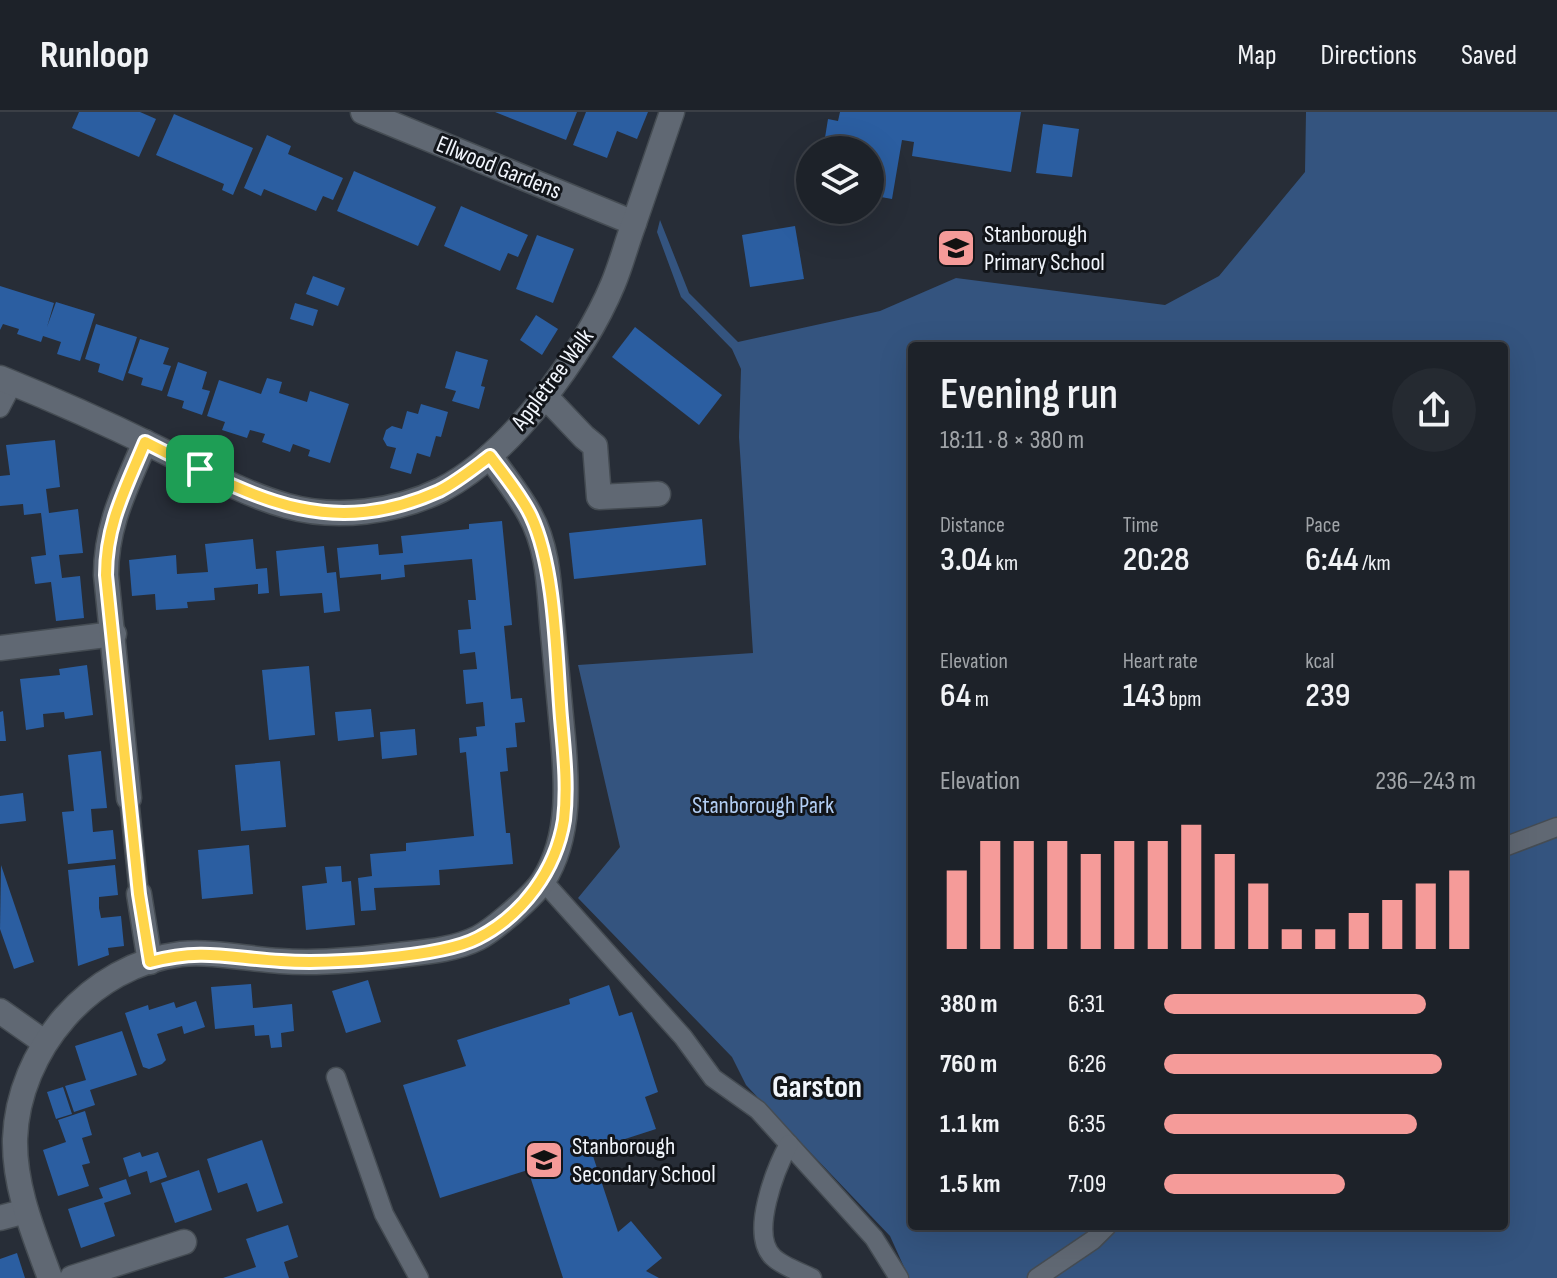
<!DOCTYPE html>
<html lang="en">
<head>
<meta charset="utf-8">
<style>
	:root { --surface:#1d2229; --page:#252a31; --text:#f1f3f6; --muted:#a0a4a8; --line:#3b3f46; --accent:#f59b99 }
	body { margin:0; font-family:"Sofia Sans Condensed",sans-serif; background:var(--page); color:var(--text); height:100vh; display:flex; flex-direction:column; font-size:30px; white-space:nowrap }
	* { box-sizing:border-box; margin:0 }
	p { font-size:26px; color:var(--muted) }
	.icon { flex:none; width:44px; height:44px; fill:none; stroke:currentColor; stroke-width:2; stroke-linecap:round; stroke-linejoin:round }
	.map { position:relative; flex:1; overflow:hidden }
	.panel { position:absolute; left:908px; top:230px; width:600px; height:888px; display:flex; flex-direction:column; background:var(--surface); border-radius:8px; box-shadow:0 8px 32px #0002,0 0 0 2px var(--line) }
	.panel>* { flex:none }
	.buttons { position:absolute; left:796px; top:24px; display:grid; gap:16px }
	.buttons a { display:grid; place-items:center; width:88px; height:88px; border-radius:50%; background:var(--surface); box-shadow:0 8px 32px #0002,0 0 0 2px var(--line); font-size:40px }
	.pin { position:absolute; display:grid; place-items:center; width:68px; height:68px; color:#fff; margin:-34px; border-radius:16px; box-shadow:0 4px 12px #0006 }
	.round { display:grid; place-items:center; flex:none; width:84px; height:84px; border-radius:42px; background:var(--page) }
	.head { display:flex; align-items:center; justify-content:space-between; height:136px; padding:0 32px }
	h1 { font-size:44px; font-weight:600; line-height:60px }
	.stats { display:grid; grid-template-columns:repeat(3,1fr); gap:12px; height:136px; padding:8px 32px }
	.stats div { display:grid; align-content:center }
	.stats b { font-size:34px; font-weight:600 }
	.stats small { font-size:22px; font-weight:400 }
	.stats p { font-size:22px }
	.chart { height:224px; padding:16px 32px }
	.chart p { display:flex; justify-content:space-between }
	.chart svg { width:100%; height:144px; margin-top:8px; stroke:var(--accent); stroke-width:6 }
	ul { padding:0 32px; list-style:none; font-size:26px }
	li { display:grid; grid-template-columns:128px 96px 1fr; align-items:center; height:60px }
	li i { height:20px; border-radius:10px; background:var(--accent) }
	header { display:flex; align-items:center; gap:48px; box-sizing:border-box; height:112px; padding:0 40px; background:var(--surface); border-bottom:2px solid var(--line) }
	header strong { font-size:38px }
	nav { display:flex; gap:44px; margin-inline-start:auto; font-size:28px }
	.map>svg:first-child { display:block }
	.green { fill:#34547f; fill-rule:evenodd }
	.building { fill:#2b5ea1 }
	.lines { fill:none; stroke-linecap:round; stroke-linejoin:round }
	.lane-casing { stroke:#454c53; stroke-width:21 }
	.street-casing { stroke:#454c53; stroke-width:27 }
	.lane { stroke:#606873; stroke-width:18 }
	.street { stroke:#606873; stroke-width:24 }
	.route-casing { stroke:#fff; stroke-width:16 }
	.route { stroke:#ffd54a; stroke-width:10 }
	.labels { text-anchor:middle; stroke-width:6; stroke-linejoin:round; paint-order:stroke }
	.street-label { font-size:24px; fill:#f1f5fc; stroke:#12151a }
	.poi-label { font-size:24px; fill:#f1f5fc; stroke:#12151a; text-anchor:start }
	.park-label { font-size:24px; fill:#b2cef4; stroke:#12151a }
	.district-label { font-size:32px; font-weight:bold; fill:#f1f5fc; stroke:#12151a }
</style>
</head>
<body>
<header>
<strong>Runloop</strong>
<nav><a>Map</a><a>Directions</a><a>Saved</a></nav>
</header>
<div class="map">
<svg width="1557" height="1166" viewBox="0 0 1557 1166">
	<rect width="100%" height="100%" fill="#272d37"/>
	<!-- green -->
	<path class="green" d="M1306,0H1557V1166H909L890,1124L746,973L732,945L578,786L620,735L578,553L753,541L739,325L741,257L732,237L681,185L657,120L660,108L689,181L738,230L880,199L956,166L1165,193L1219,164L1305,60ZM912,234H1504V1114H912Z"/>
	<!-- building -->
	<g class="building">
		<path d="M79,0H140L156,7L139,45L72,16Z"/>
		<path d="M495,0H577L566,28Z"/>
		<path d="M586,0H648L637,27L617,19L607,46L573,33Z"/>
		<path d="M840,0H1021L1011,60L912,44L914,30L902,28L892,87L870,83V38H823L828,7L838,9Z"/>
		<path d="M174,2L253,36L233,83L222,78L224,72L156,43Z"/>
		<path d="M1043,12L1079,17L1072,65L1036,61Z"/>
		<path d="M267,23L291,34L288,42L343,66L333,88L323,84L316,99L264,77L261,84L244,76Z"/>
		<path d="M354,59L436,95L418,134L337,99Z"/>
		<path d="M461,94L528,123L518,145L508,141L500,159L444,134Z"/>
		<path d="M795,114L804,167L750,175L742,123Z"/>
		<path d="M537,123L574,137L553,191L516,177Z"/>
		<path d="M313,164L345,176L338,194L306,182Z"/>
		<path d="M0,174L54,191L47,215L56,190L95,202L80,249L57,242L61,230L43,224L41,230L17,222L19,217L3,212L0,218Z"/>
		<path d="M295,191L318,198L313,214L290,207Z"/>
		<path d="M536,203L558,217L542,243L520,228Z"/>
		<path d="M96,212L137,225L123,269L98,260L100,252L85,247Z"/>
		<path d="M635,215L722,283L699,313L612,245Z"/>
		<path d="M140,227L169,236L163,252L171,254L162,279L141,273L143,266L128,261Z"/>
		<path d="M456,239L488,248L481,274L485,275L479,297L452,289L456,279L445,276Z"/>
		<path d="M178,250L207,260L202,277L210,279L202,303L182,296L184,289L167,284Z"/>
		<path d="M267,266L282,270L279,281L307,290L310,279L349,292L330,351L308,344L310,338L293,332L290,340L262,330L265,322L250,318L247,326L222,318L225,310L207,304L219,268L261,282Z"/>
		<path d="M421,292L448,300L441,325L436,324L430,345L417,341L411,362L390,356L396,336L387,334L383,327L386,318L392,314L402,317L407,299L418,302Z"/>
		<path d="M55,328L60,375L46,377L49,401L78,397L83,441L59,443L62,466L80,464L84,506L56,509L51,470L35,472L31,445L46,443L41,401L24,403L23,392L0,394V364L10,363L6,333Z"/>
		<path d="M702,407L706,453L574,467L569,421Z"/>
		<path d="M502,409L512,513L504,514L511,587L522,586L525,610L515,611L517,635L506,636L508,659L500,660L506,721H510L513,752L439,758L440,773L374,776L376,798L361,799L358,766L372,764L370,742L406,739V731L474,724L466,640L460,641L459,626L477,624L476,615L485,614L483,590L466,592L463,558L477,557L475,540L460,542L458,518L471,517L468,488H476L472,447L404,453L405,465L381,468V462L340,466L337,436L378,432L379,443L403,441L401,424L469,417V412Z"/>
		<path d="M253,427L256,457L267,456L269,481L258,482V472L214,476L215,488L187,490L188,496L156,498L155,482L132,484L129,448L176,443L177,462L208,460L205,432Z"/>
		<path d="M324,434L327,461L336,460L340,499L324,501L322,481L280,484L276,439Z"/>
		<path d="M87,553L93,603L65,607L64,600L43,602L44,615L26,618L20,567L60,563L59,557Z"/>
		<path d="M309,554L315,623L269,628L262,558Z"/>
		<path d="M371,597L374,625L338,629L335,600Z"/>
		<path d="M3,599L6,629H0V600Z"/>
		<path d="M415,617L417,643L382,647L380,620Z"/>
		<path d="M101,639L107,696L91,697L93,720L113,718L116,747L68,752L62,700L74,699L68,643Z"/>
		<path d="M280,649L286,715L241,719L235,653Z"/>
		<path d="M23,681L26,709L0,712V684Z"/>
		<path d="M249,733L253,782L202,787L198,738Z"/>
		<path d="M1,753L34,850L14,857L0,817Z"/>
		<path d="M115,753L118,783L99,785V796L101,806L121,804L124,834L108,836L109,843L78,854L68,758Z"/>
		<path d="M341,754L342,770L351,769L355,813L306,818L302,774L327,771L325,755Z"/>
		<path d="M368,868L381,910L346,921L332,879Z"/>
		<path d="M251,872L253,896L292,892L294,919L281,921L282,935L271,936L269,923L255,924L254,913L215,917L211,875Z"/>
		<path d="M609,873L619,904L632,900L658,980L645,985L656,1017L591,1038L618,1120L631,1109L662,1146L646,1159L659,1166H563L528,1058L440,1086L403,973L466,954L457,928L570,892L569,887Z"/>
		<path d="M196,889L205,915L184,922L182,914L157,922L166,948L162,952L149,957L143,955L125,901L148,893L149,898L174,890L176,896Z"/>
		<path d="M122,919L137,963L90,978L95,993L74,1000L65,974L86,968L75,934Z"/>
		<path d="M63,975L72,1002L56,1007L47,980Z"/>
		<path d="M85,999L92,1023L82,1026L90,1051L82,1053L89,1074L58,1084L43,1038L66,1030L58,1008Z"/>
		<path d="M262,1028L283,1091L257,1100L247,1071L218,1081L207,1047Z"/>
		<path d="M140,1040L142,1045L158,1040L167,1065L150,1071L147,1059L129,1065L123,1046Z"/>
		<path d="M199,1058L212,1098L175,1111L161,1071Z"/>
		<path d="M126,1067L131,1082L104,1091L115,1124L81,1136L68,1097L103,1086L99,1076Z"/>
		<path d="M288,1113L298,1145L284,1150L289,1166H223L256,1155L246,1127Z"/>
		<path d="M17,1141L25,1166H0V1147Z"/>
	</g>
	<g class="lines">
		<defs>
			<g id="lane">
				<path d="M0,296L13,271"/>
				<path d="M129,686L139,782"/>
				<path d="M1504,735L1557,715"/>
				<path d="M543,769L683,925L713,966L758,998L874,1126L899,1166"/>
				<path d="M336,965L384,1102L419,1166"/>
				<path d="M789,1032C776,1056 749,1122 773,1145C782,1154 800,1160 812,1166"/>
				<path d="M1037,1166L1093,1128L1107,1114"/>
			</g>
			<g id="street">
				<path d="M363,0L634,111"/>
				<path d="M0,266C52,287 104,310 155,335C198,356 241,381 287,394C336,408 396,400 441,378C510,343 584,242 613,172C621,153 626,133 633,114C646,76 659,38 672,0"/>
				<path d="M545,284L584,325L595,334L599,385L658,382"/>
				<path d="M0,536L114,522"/>
				<path d="M129,686L106,463C106,412 126,376 145,330"/>
				<path d="M139,782L150,850"/>
				<path d="M0,899L44,930"/>
				<path d="M0,1106L26,1099"/>
				<path d="M50,1166C34,1122 14,1076 15,1027C18,938 90,853 181,842C214,839 247,847 280,849C319,852 360,848 399,843C425,840 454,838 478,826C490,820 502,809 513,800C523,791 536,780 543,769C572,724 567,666 562,616C559,581 555,545 552,510C549,473 548,434 529,401C518,381 503,363 490,344"/>
				<path d="M72,1166L184,1130"/>
			</g>
		</defs>
		<!-- lane casing -->
		<use href="#lane" class="lane-casing"/>
		<!-- street casing -->
		<use href="#street" class="street-casing"/>
		<!-- lane -->
		<use href="#lane" class="lane"/>
		<!-- street -->
		<use href="#street" class="street"/>
	</g>
	<g class="lines">
		<defs>
			<path id="route" d="M145,330C247,381 323,431 439,379C457,370 474,356 490,344C504,363 521,383 531,404C556,457 556,547 561,606C564,640 568,674 564,708C556,758 523,803 478,826C440,846 326,852 281,849C229,846 203,836 150,850L139,782L106,463C106,412 126,376 145,330Z"/>
		</defs>
		<!-- route casing -->
		<use href="#route" class="route-casing"/>
		<!-- route -->
		<use href="#route" class="route"/>
	</g>
	<!-- icons -->
	<defs>
		<symbol id="school-square" viewBox="-11 -11 22 22"><rect x="-9" y="-9" width="18" height="18" rx="4" fill="#f59b99" stroke="#12151a"/><path d="M0-5L7-2L0 1L-7-2ZM-4 1L0 2.5L4 1V4Q0 6-4 4Z" fill="#111"/></symbol>
	</defs>
	<g fill-rule="evenodd">
		<use href="#school-square" x="934" y="114" width="44" height="44"/>
		<use href="#school-square" x="522" y="1026" width="44" height="44"/>
	</g>
	<g class="labels">
		<!-- street labels -->
		<g class="street-label">
			<text transform="translate(499 55) rotate(22)" y="8">Ellwood Gardens</text>
			<text transform="translate(552 267) rotate(-53)" y="8">Appletree Walk</text>
		</g>
		<!-- poi labels -->
		<g class="poi-label">
			<text x="984" y="130">Stanborough<tspan x="984" dy="28">Primary School</tspan></text>
			<text x="572" y="1042">Stanborough<tspan x="572" dy="28">Secondary School</tspan></text>
		</g>
		<!-- park labels -->
		<g class="park-label">
			<text x="763" y="701">Stanborough Park</text>
		</g>
		<!-- district labels -->
		<g class="district-label">
			<text x="817" y="985">Garston</text>
		</g>
	</g>
</svg>
<div class="buttons">
<a><svg class="icon" aria-label="layers" viewBox="0 0 24 24"><path d="M12 4l9 5-9 5-9-5zM3 14l9 5 9-5"/></svg></a>
</div>
<div class="pin" style="left:200px;top:357px;background:#1e9e55"><svg class="icon" aria-label="arrive" viewBox="0 0 24 24"><path d="M6 21V4h12l-3 4 3 4H6"/></svg></div>
<section class="panel">
<div class="head"><div><h1>Evening run</h1><p>18:11 · 8 × 380 m</p></div><a class="round"><svg class="icon" aria-label="share" viewBox="0 0 24 24"><path d="M12 15V3M7 8l5-5 5 5M5 13v7h14v-7"/></svg></a></div>
<div class="stats">
<div><p>Distance</p><b>3.04<small> km</small></b></div>
<div><p>Time</p><b>20:28</b></div>
<div><p>Pace</p><b>6:44<small> /km</small></b></div>
</div>
<div class="stats">
<div><p>Elevation</p><b>64<small> m</small></b></div>
<div><p>Heart rate</p><b>143<small> bpm</small></b></div>
<div><p>kcal</p><b>239</b></div>
</div>
<div class="chart"><p><span>Elevation</span>236–243 m</p>
<svg viewBox="0 0 160 44" preserveAspectRatio="none"><path d="M5 44V20M15 44V11M25 44V11M35 44V11M45 44V15M55 44V11M65 44V11M75 44V6M85 44V15M95 44V24M105 44V38M115 44V38M125 44V33M135 44V29M145 44V24M155 44V20"/></svg>
</div>
<ul>
<li><b>380 m</b>6:31<i style="width:84%"></i></li>
<li><b>760 m</b>6:26<i style="width:89%"></i></li>
<li><b>1.1 km</b>6:35<i style="width:81%"></i></li>
<li><b>1.5 km</b>7:09<i style="width:58%"></i></li>
</ul>
</section>
</div>
</body>
</html>
